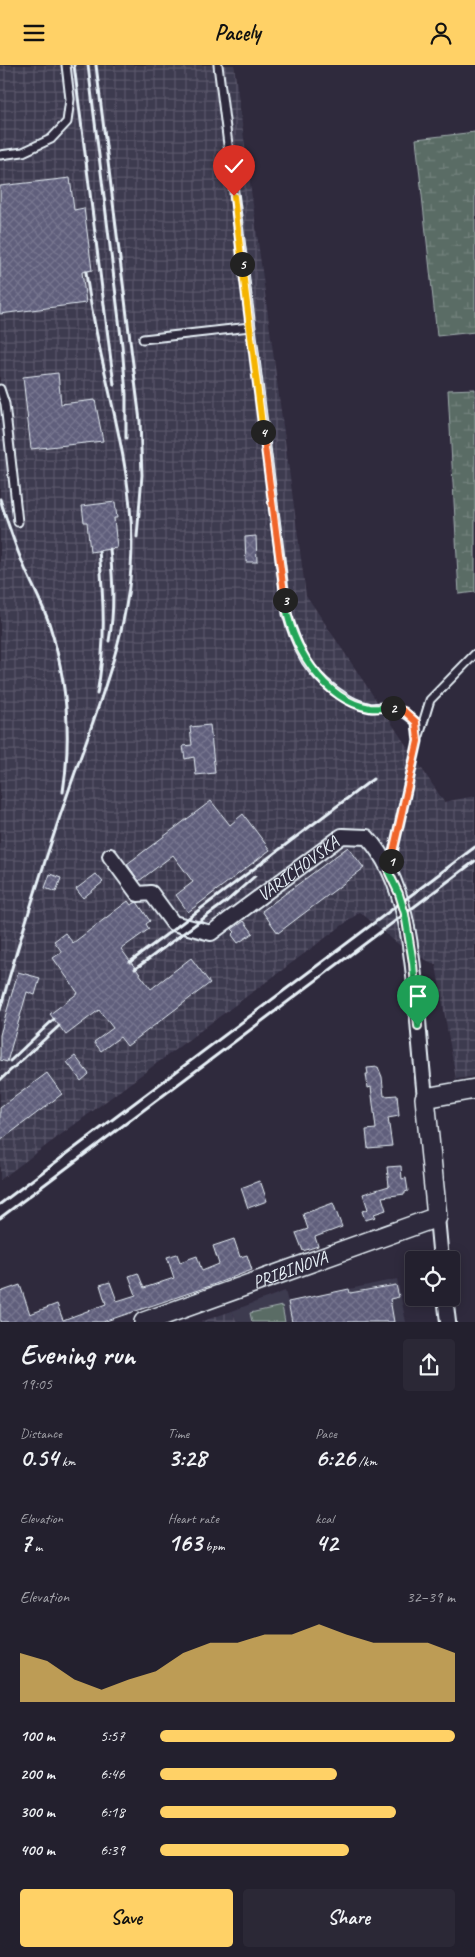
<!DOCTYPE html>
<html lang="en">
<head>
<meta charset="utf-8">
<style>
	:root { --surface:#23202e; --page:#2b2836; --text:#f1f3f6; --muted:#a3a3aa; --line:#403e4a; --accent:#ffd166 }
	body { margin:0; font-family:Caveat,sans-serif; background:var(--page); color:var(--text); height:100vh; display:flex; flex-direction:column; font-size:19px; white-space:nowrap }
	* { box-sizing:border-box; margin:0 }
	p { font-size:16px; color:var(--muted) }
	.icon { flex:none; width:28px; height:28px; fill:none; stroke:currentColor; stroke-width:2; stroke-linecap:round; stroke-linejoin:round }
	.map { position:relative; height:1257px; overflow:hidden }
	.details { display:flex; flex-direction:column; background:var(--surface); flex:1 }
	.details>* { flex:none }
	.fabs { position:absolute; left:405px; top:1186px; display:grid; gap:10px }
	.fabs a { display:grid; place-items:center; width:55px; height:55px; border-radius:5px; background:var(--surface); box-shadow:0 2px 12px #0003,0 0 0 1px var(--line); font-size:25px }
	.pin { position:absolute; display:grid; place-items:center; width:42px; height:42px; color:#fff; margin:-51px -21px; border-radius:50% 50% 50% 0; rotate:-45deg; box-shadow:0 0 5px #0007 }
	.pin .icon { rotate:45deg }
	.km { position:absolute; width:25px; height:25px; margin:-12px; border-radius:50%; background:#222; color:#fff; font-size:14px; line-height:25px; text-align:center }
	.round { display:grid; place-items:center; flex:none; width:52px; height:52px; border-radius:5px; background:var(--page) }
	.head { display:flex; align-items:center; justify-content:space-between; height:85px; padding:0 20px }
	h1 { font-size:28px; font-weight:700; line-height:38px }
	.metrics { display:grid; grid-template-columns:repeat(3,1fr); gap:8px; height:85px; padding:5px 20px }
	.metrics div { display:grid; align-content:center }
	.metrics b { font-size:25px; font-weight:700 }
	.metrics small { font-size:14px; font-weight:400 }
	.metrics p { font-size:14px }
	.chart { height:140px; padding:10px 20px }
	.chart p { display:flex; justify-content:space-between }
	.chart svg { width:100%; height:90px; margin-top:5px; fill:var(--accent); opacity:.7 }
	.button { display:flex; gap:10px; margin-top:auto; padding:10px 20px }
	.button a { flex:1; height:58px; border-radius:5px; background:var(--accent); color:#111; font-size:20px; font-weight:700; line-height:58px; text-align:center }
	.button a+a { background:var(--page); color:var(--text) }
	ul { padding:0 20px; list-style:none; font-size:16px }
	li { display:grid; grid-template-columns:80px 60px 1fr; align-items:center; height:38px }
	li i { height:12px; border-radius:6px; background:var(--accent) }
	header { display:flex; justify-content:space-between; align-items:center; height:65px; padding:0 20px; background:var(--accent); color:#111; font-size:22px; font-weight:700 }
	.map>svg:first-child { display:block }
	.built { fill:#3e3a50 }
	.industrial { fill:url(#industrial-grid) }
	.grass { fill:#5a6c65; stroke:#a1aeae }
	.wetland { fill:url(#wetland-marsh); stroke:#a1aeae }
	.building { fill:url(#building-cross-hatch); stroke:#e8f1f8 }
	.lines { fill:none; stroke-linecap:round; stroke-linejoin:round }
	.lane-casing { stroke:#e8f1f8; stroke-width:11 }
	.street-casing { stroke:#e8f1f8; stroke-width:18 }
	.secondary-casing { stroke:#e8f1f8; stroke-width:22 }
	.lane { stroke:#2f2a3d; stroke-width:7 }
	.street { stroke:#2f2a3d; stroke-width:14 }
	.secondary { stroke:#2f2a3d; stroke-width:19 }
	.rail { stroke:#e8f1f8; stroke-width:3 }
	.split-1-casing { stroke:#fff; stroke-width:10 }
	.split-2-casing { stroke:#fff; stroke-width:10 }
	.split-3-casing { stroke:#fff; stroke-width:10 }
	.split-4-casing { stroke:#fff; stroke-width:10 }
	.split-5-casing { stroke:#fff; stroke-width:10 }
	.split-6-casing { stroke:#fff; stroke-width:10 }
	.split-1 { stroke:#22a559; stroke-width:6 }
	.split-2 { stroke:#f0652b; stroke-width:6 }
	.split-3 { stroke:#22a559; stroke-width:6 }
	.split-4 { stroke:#f0652b; stroke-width:6 }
	.split-5 { stroke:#f5b400; stroke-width:6 }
	.split-6 { stroke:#f5b400; stroke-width:6 }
	.labels { text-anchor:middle; stroke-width:5; stroke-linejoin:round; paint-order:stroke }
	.street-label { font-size:18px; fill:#e8f1f8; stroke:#2f2a3d }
</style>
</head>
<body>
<header><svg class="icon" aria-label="menu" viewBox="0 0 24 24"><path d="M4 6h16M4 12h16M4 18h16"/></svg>Pacely<svg class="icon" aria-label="person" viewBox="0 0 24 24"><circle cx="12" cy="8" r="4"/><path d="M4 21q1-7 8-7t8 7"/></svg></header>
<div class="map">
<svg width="475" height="1257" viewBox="0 0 475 1257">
	<defs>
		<pattern id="industrial-grid" width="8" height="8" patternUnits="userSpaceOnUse" patternTransform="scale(1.25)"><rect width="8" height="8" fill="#3e3a50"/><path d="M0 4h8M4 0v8" fill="none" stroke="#5a576a"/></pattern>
		<pattern id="wetland-marsh" width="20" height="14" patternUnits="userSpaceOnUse" patternTransform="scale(1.25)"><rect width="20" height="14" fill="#5a6c65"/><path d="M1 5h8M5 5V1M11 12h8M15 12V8" fill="none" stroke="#72817c"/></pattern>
		<pattern id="building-cross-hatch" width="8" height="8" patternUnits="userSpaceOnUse" patternTransform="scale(1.25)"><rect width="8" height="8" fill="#605e7c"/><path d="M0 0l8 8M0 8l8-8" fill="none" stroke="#77768f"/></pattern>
	</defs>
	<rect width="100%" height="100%" fill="#2f2a3d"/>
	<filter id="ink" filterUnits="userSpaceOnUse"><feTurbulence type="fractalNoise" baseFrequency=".02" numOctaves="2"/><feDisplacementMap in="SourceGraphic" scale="10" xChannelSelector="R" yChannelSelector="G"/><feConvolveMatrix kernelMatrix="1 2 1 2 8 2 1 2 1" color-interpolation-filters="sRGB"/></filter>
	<g filter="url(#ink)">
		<!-- built -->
		<path class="built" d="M397,1214L406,1257H237L232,1246L285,1226L288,1237Z"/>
		<!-- industrial -->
		<g class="industrial">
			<path d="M0,0H234L306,530L444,737L475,731V1011L456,1014L436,900L403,883L360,847L0,1115Z"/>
			<path d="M232,1246L237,1257H200Z"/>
		</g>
		<!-- grass -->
		<path class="grass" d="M282,1241L285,1257H252L250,1248Z"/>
		<!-- wetland -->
		<g class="wetland">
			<path d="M475,67V267L437,271L416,74Z"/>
			<path d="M475,324V527L459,529L448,325Z"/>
		</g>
		<!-- building -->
		<g class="building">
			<path d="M70,113L74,145L84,143L92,205L82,207L86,238L0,249V121Z"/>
			<path d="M58,308L61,339L95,335L103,376L31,384L23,312Z"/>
			<path d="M115,437L117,453H114L117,483L90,487L87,457H84L82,441Z"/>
			<path d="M256,471L257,497H246L245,472Z"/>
			<path d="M210,660L215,708L196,710L194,692L185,694L183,681L192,680L190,662Z"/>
			<path d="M211,736L230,760L243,749L270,785L188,847L176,830L193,817L173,790L139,816L127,799Z"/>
			<path d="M348,782L364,803L278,868L262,846Z"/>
			<path d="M50,809L61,813L56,827L45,823Z"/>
			<path d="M96,809L103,817L83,833L76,824Z"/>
			<path d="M128,836L131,840L137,837L150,856L146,859L149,864L121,884L151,924L191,893L210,918L127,981L120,972L101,986L94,977L113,963L99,945L66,970L50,949L78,928L53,893L62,887L54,876L65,868L73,878Z"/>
			<path d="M244,856L253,868L238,878L232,870L235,867L232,864Z"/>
			<path d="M18,907L40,913L35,930L27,927L7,997L0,995V970Z"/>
			<path d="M75,991L89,1009L81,1016L67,997Z"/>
			<path d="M378,1002L382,1012L384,1031L397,1030L399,1051L388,1053L392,1081L368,1083L366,1065L376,1064L371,1022L368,1023L366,1009H368L367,1003Z"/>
			<path d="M47,1008L62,1029L0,1076V1043Z"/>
			<path d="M401,1101L402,1114L406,1113L408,1126L405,1127V1129L382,1132L386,1145L374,1149L376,1152L365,1155L362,1146L368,1144L363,1129L389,1121L387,1102Z"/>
			<path d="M259,1116L260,1119L261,1118L267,1136L248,1143L241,1123Z"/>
			<path d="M333,1138L342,1162L315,1172L318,1181L303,1186L296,1168L308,1164L303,1149Z"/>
			<path d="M234,1174L240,1192L247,1190L252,1205L207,1222L103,1257H0V1227L20,1220L30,1249L57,1239L63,1255L106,1239L100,1220L110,1217L117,1236L136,1230L129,1211L138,1208L144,1223L174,1213L167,1192L177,1189L180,1197L197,1191L202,1206L219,1199L213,1181Z"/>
			<path d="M396,1220L399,1232L390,1234L394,1257H292L288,1237L349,1224L350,1228Z"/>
		</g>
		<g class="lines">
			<defs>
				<g id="lane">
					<path d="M218,0L287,549C292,565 297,581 306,596C319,616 347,639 371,643C374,643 379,642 382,642C397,642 406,648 416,657L418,676L389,805"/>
					<path d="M0,90L23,87L51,74L67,57L70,34L66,0"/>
					<path d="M143,274L250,262"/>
					<path d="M0,324L5,339L18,457"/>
					<path d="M419,671L430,635L475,589"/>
				</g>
				<g id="street">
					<path id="s1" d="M110,791L138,829L151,828L173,858L211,868L342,771L367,772C406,814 412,886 417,941C419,972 422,1002 425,1033"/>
					<path d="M437,1152L441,1195"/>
					<path d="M445,1232L448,1257"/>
				</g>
				<g id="secondary">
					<path id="s2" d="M144,1257L437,1152L425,1033L475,1024"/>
				</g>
			</defs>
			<!-- lane casing -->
			<use href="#lane" class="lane-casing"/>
			<!-- street casing -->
			<use href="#street" class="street-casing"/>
			<!-- secondary casing -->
			<use href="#secondary" class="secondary-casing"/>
			<!-- lane -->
			<use href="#lane" class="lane"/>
			<!-- street -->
			<use href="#street" class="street"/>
			<!-- secondary -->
			<use href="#secondary" class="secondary"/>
			<!-- rail -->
			<g class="rail">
				<path d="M74,0L114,320"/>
				<path d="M88,0L122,280L126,329V373"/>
				<path d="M96,0L140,356L142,410L137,472"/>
				<path d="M0,434C7,456 14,478 23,499C31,518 42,538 49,558C67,614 72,669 63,727"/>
				<path d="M109,576C115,545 113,515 110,484"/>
				<path d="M97,629C106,581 104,534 99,486"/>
				<path d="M130,897L373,714"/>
				<path d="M135,904L227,836L255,811"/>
				<path d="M0,945C21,869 45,794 71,719C98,641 132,562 132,478C131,385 97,298 86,207"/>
				<path d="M10,996L54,954"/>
				<path d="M0,1015L59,961"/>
				<path d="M0,1139L475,782"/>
				<path d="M0,1153L475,796"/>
			</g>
		</g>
	</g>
	<g class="lines" filter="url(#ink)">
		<defs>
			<path id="split-1" d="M391,796L389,808L399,829L405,849L413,898L418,961"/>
			<path id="split-2" d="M391,796L418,676L416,657L404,646L393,643"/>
			<path id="split-3" d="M285,535C290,579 323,635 370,643C378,644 386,642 393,643"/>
			<path id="split-4" d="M263,367L285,535"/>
			<path id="split-5" d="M242,199L263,367"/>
			<path id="split-6" d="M234,131L242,199"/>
		</defs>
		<!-- split-1 casing -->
		<use href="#split-1" class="split-1-casing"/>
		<!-- split-2 casing -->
		<use href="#split-2" class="split-2-casing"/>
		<!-- split-3 casing -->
		<use href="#split-3" class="split-3-casing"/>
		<!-- split-4 casing -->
		<use href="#split-4" class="split-4-casing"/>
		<!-- split-5 casing -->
		<use href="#split-5" class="split-5-casing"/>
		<!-- split-6 casing -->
		<use href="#split-6" class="split-6-casing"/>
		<!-- split-1 -->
		<use href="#split-1" class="split-1"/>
		<!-- split-2 -->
		<use href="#split-2" class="split-2"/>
		<!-- split-3 -->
		<use href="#split-3" class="split-3"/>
		<!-- split-4 -->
		<use href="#split-4" class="split-4"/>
		<!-- split-5 -->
		<use href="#split-5" class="split-5"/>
		<!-- split-6 -->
		<use href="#split-6" class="split-6"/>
	</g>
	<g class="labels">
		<!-- street labels -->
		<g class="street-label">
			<text dy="6" stroke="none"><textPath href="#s1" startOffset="245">VARICHOVSKÁ</textPath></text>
			<text dy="6" stroke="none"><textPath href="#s2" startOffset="155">PRIBINOVA</textPath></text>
		</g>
	</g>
</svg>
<div class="fabs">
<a><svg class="icon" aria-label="locate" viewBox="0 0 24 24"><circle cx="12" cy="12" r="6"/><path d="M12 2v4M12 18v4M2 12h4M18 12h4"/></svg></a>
</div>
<div class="pin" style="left:418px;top:961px;background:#1e9e55"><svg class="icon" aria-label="arrive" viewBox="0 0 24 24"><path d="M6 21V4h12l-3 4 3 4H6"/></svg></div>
<div class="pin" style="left:234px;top:131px;background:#d93025"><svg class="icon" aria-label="check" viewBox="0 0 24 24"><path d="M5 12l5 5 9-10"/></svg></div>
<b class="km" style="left:391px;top:796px">1</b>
<b class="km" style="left:393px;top:643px">2</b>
<b class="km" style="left:285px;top:535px">3</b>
<b class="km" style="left:263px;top:367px">4</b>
<b class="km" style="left:242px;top:199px">5</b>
</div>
<section class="details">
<div class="head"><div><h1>Evening run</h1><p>19:05</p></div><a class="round"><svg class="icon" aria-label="share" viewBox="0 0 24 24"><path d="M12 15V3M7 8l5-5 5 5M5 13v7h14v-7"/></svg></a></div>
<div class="metrics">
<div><p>Distance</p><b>0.54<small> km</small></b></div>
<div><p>Time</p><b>3:28</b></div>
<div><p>Pace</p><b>6:26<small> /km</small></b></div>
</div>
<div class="metrics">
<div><p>Elevation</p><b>7<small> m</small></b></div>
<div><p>Heart rate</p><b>163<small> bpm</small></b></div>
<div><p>kcal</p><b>42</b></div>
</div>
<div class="chart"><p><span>Elevation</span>32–39 m</p>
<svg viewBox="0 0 160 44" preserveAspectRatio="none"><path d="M0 44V20L10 24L20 33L30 38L40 33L50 29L60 20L70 15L80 15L90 11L100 11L110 6L120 11L130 15L140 15L150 15L160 20V44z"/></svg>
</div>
<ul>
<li><b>100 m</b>5:57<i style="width:100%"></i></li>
<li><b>200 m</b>6:46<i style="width:60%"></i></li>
<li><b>300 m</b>6:18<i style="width:80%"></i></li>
<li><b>400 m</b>6:39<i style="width:64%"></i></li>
</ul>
<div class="button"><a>Save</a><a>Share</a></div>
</section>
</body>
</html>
